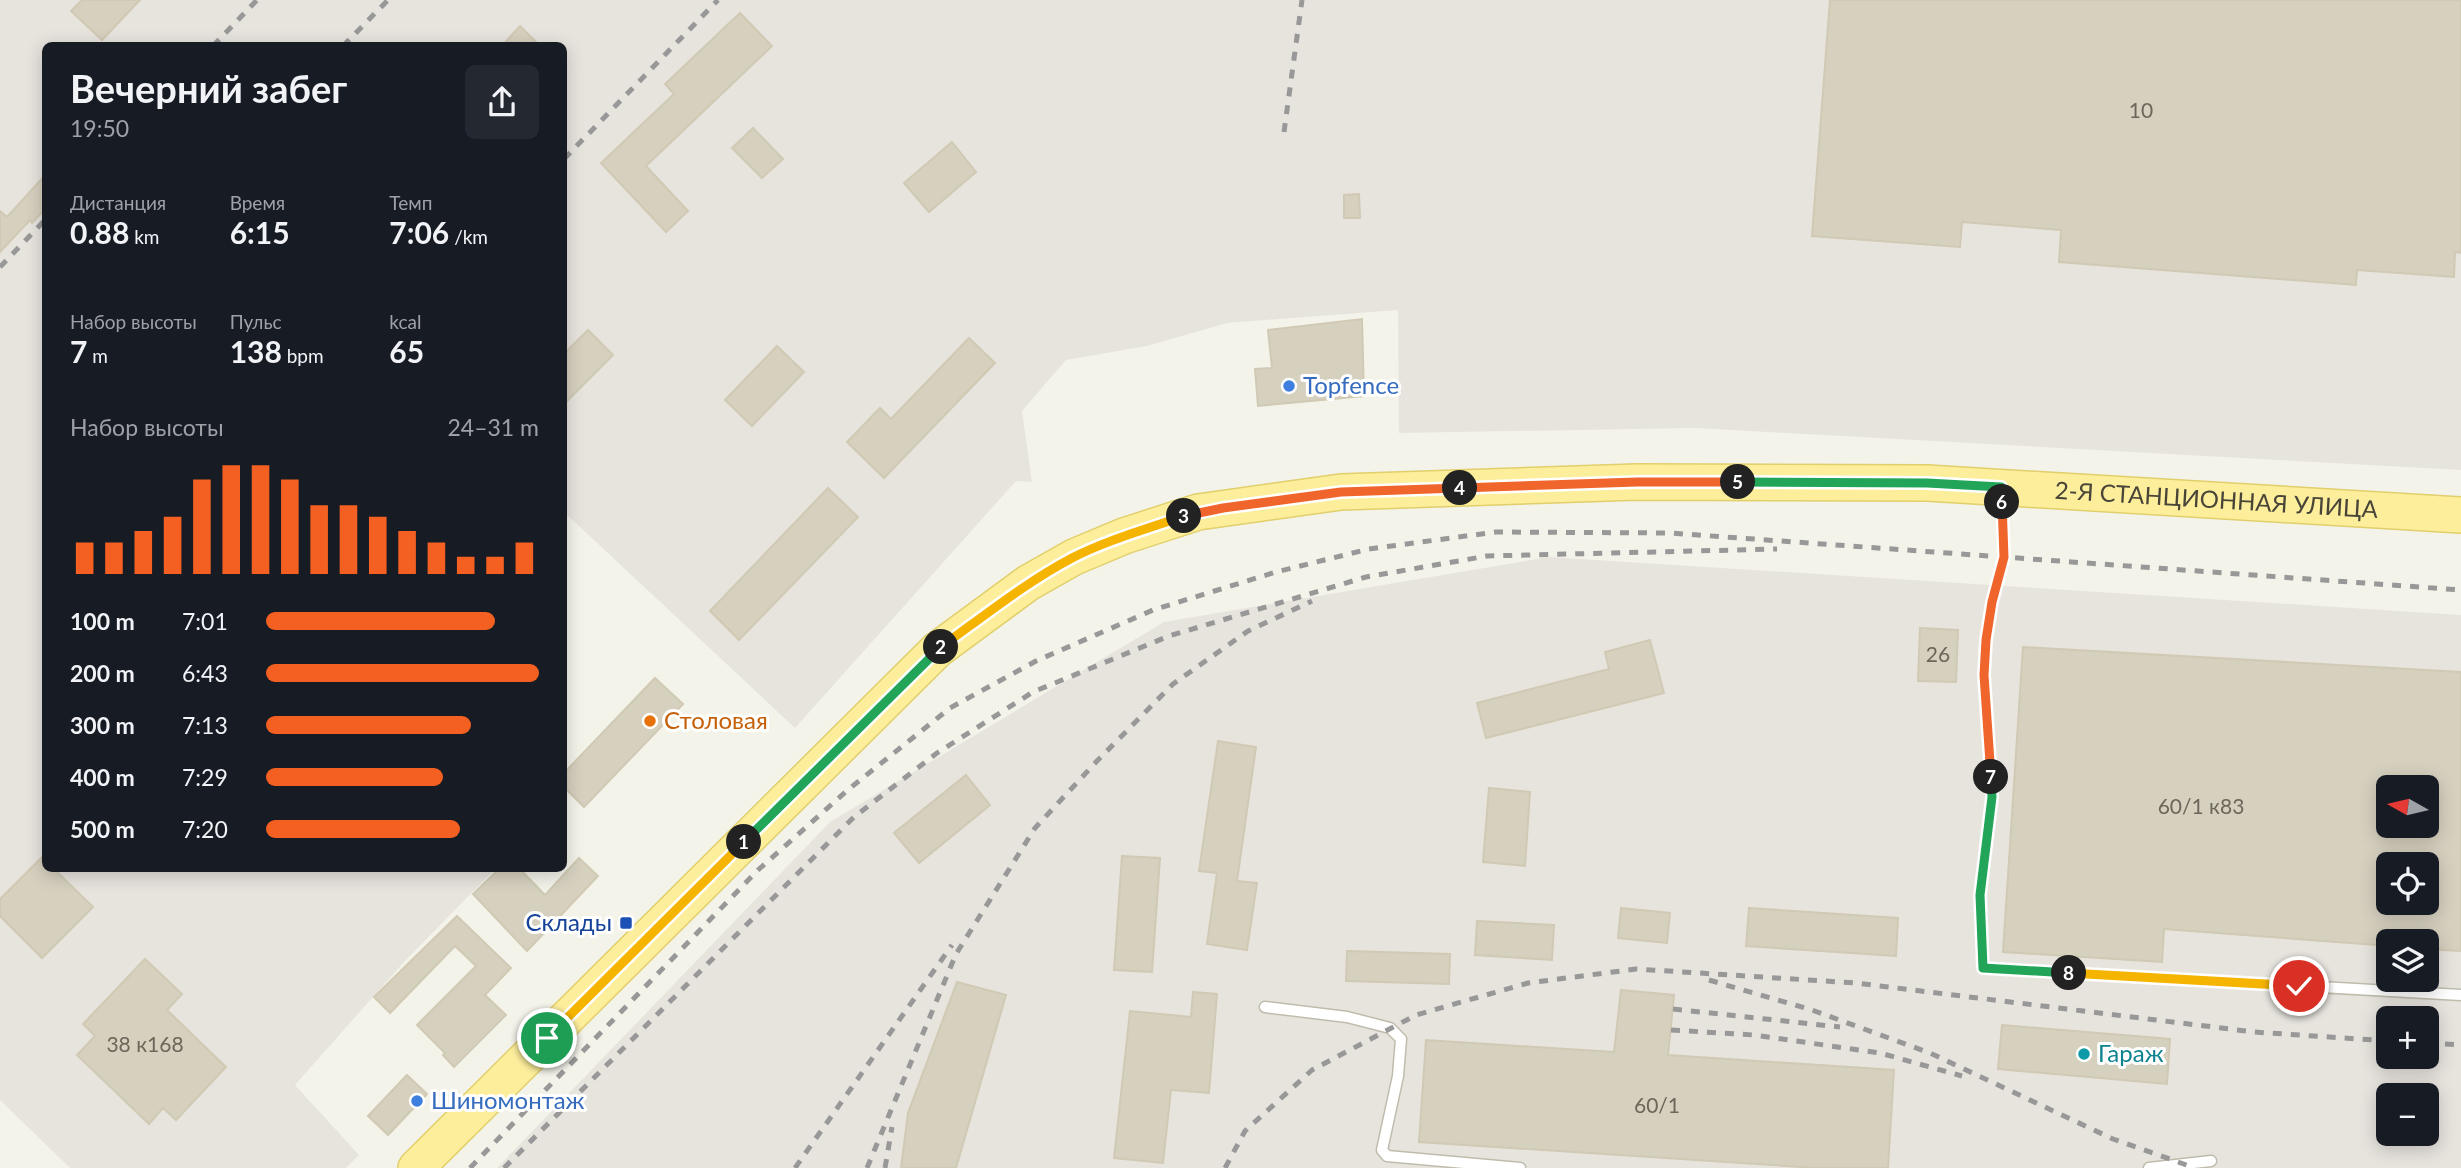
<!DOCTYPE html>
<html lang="ru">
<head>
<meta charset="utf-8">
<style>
	:root { --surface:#171b24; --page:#242831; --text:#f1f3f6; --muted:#9ea1a6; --accent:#f46021 }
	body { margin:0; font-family:Lato,sans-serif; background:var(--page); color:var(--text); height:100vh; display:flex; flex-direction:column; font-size:26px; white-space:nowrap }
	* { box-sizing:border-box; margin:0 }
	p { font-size:23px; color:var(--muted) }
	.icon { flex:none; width:38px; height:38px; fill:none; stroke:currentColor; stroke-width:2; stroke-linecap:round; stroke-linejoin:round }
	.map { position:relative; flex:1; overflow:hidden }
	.sheet { position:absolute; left:42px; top:42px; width:525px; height:830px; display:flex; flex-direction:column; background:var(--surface); border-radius:10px; box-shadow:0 4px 18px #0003 }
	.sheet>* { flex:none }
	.needle { width:46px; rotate:278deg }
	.tools { position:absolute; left:2376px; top:775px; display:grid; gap:14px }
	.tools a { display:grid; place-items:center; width:63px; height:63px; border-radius:10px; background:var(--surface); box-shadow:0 4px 18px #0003; font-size:35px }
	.pin { position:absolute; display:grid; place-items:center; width:60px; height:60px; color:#fff; margin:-30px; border:4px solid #fff; border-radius:50%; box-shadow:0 2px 7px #0007 }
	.km { position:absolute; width:35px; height:35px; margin:-18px; border-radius:50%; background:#222; color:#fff; font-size:19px; line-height:35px; text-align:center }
	.round { display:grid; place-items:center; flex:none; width:74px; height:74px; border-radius:10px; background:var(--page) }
	.headline { display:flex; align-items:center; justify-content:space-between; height:119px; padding:0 28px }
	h1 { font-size:38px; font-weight:700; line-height:52px }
	.metrics { display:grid; grid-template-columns:repeat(3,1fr); gap:10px; height:119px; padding:7px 28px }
	.metrics div { display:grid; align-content:center }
	.metrics b { font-size:30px; font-weight:700 }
	.metrics small { font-size:19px; font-weight:400 }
	.metrics p { font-size:19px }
	.chart { height:196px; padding:14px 28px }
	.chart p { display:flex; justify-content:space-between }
	.chart svg { width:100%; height:126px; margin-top:7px; stroke:var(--accent); stroke-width:6 }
	ul { padding:0 28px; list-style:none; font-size:23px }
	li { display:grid; grid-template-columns:112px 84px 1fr; align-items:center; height:52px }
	li i { height:18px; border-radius:9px; background:var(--accent) }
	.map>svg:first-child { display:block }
	.industrial { fill:#e7e4de; fill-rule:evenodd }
	.building { fill:#d6d0bf; stroke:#d0c9b3; stroke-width:2; fill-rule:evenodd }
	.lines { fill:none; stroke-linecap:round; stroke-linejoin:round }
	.service-casing { stroke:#c0bcac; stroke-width:13 }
	.primary-casing { stroke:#e1cf6b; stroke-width:38 }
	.service { stroke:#fff; stroke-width:10 }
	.primary { stroke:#fcee9b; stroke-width:35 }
	.rail { stroke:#989898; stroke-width:5; stroke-dasharray:9 9; stroke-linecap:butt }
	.split-1-casing { stroke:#fff; stroke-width:14 }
	.split-2-casing { stroke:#fff; stroke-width:14 }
	.split-3-casing { stroke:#fff; stroke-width:14 }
	.split-4-casing { stroke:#fff; stroke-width:14 }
	.split-5-casing { stroke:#fff; stroke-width:14 }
	.split-6-casing { stroke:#fff; stroke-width:14 }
	.split-7-casing { stroke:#fff; stroke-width:14 }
	.split-8-casing { stroke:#fff; stroke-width:14 }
	.split-9-casing { stroke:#fff; stroke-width:14 }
	.split-1 { stroke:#f5b400; stroke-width:9 }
	.split-2 { stroke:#22a559; stroke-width:9 }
	.split-3 { stroke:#f5b400; stroke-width:9 }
	.split-4 { stroke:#f0652b; stroke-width:9 }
	.split-5 { stroke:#f0652b; stroke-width:9 }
	.split-6 { stroke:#22a559; stroke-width:9 }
	.split-7 { stroke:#f0652b; stroke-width:9 }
	.split-8 { stroke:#22a559; stroke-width:9 }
	.split-9 { stroke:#f5b400; stroke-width:9 }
	.shop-dot { fill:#3f7fe0; stroke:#fff; stroke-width:2.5 }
	.food-dot { fill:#e8710a; stroke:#fff; stroke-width:2.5 }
	.transit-dot { fill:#1a4fb4; stroke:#fff; stroke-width:2.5 }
	.culture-dot { fill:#0f9aa8; stroke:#fff; stroke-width:2.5 }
	.labels { text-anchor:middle; stroke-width:6; stroke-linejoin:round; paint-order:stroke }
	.number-label { font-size:21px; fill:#6c675a }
	.shop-label { font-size:24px; fill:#366cbe; stroke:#fff; text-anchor:start }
	.street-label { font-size:24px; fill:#484438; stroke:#fff }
	.food-label { font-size:24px; fill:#c56008; stroke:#fff; text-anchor:start }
	.transit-label { font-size:24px; fill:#164399; stroke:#fff; text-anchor:end }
	.culture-label { font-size:24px; fill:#0d838f; stroke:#fff; text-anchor:start }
</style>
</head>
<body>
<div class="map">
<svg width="2461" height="1168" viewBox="0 0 2461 1168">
	<rect width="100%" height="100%" fill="#f4f3ea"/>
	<!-- industrial -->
	<g class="industrial">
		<path d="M0,0H2461V470L1695,428L1399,433L1398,310L1227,323L1147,346L1066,360L1022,411L1032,482L1016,481L795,728L564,512V46H46V868H496L404,962L295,1085L359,1155L346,1168H70L0,1100Z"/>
		<path d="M1549,557L2461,615V1168H497L830,822L1164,622ZM2389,788H2427V826H2389ZM2389,864H2427V903H2389ZM2389,942H2427V980H2389ZM2389,1018H2427V1057H2389ZM2389,1096H2427V1134H2389Z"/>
	</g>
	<!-- building -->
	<g class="building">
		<path d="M82,0H140L102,40L71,11Z"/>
		<path d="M1830,0H2461V253L2455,252L2454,277L2357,270L2356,285L2059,262L2061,230L1962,222L1960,247L1812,236Z"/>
		<path d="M740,13L772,46L646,166L688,211L666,232L601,163L674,94L665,84Z"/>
		<path d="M520,26L540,46H502Z"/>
		<path d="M753,128L783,159L762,178L732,148Z"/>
		<path d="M952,142L976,172L929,212L904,183Z"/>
		<path d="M46,174V208L32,223L30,220L0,252V211L7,217Z"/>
		<path d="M1359,194L1360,218H1344V195Z"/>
		<path d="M1362,319L1364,396L1258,406L1255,369L1272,368L1268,330Z"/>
		<path d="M588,330L613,355L564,404V354Z"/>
		<path d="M969,338L995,363L884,478L847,442L880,408L891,419Z"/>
		<path d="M777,346L804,372L752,426L725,400Z"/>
		<path d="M828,488L858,517L739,640L710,611Z"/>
		<path d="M1920,628L1958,630L1956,682L1918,681Z"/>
		<path d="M1650,640L1664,693L1486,738L1477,703L1609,669L1605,652Z"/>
		<path d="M2023,647L2461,672V951L2427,949V942H2389V946L2164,929L2162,962L2003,952ZM2389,788H2427V826H2389ZM2389,864H2427V903H2389Z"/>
		<path d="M655,678L683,704L584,807L564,787V773Z"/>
		<path d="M1218,741L1256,747L1237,881L1257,883L1247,950L1207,944L1217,873L1199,871Z"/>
		<path d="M966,775L990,805L919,863L894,833Z"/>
		<path d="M1489,788L1530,792L1525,866L1483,862Z"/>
		<path d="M1122,856L1160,858L1152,972L1114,970Z"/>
		<path d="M42,857L46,860V868H53L93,907L42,958L0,916V899Z"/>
		<path d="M579,858L598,876L527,951L473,894L500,868H519L545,895Z"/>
		<path d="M1621,908L1670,913L1667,943L1618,938Z"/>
		<path d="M1749,908L1898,918L1896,956L1746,946Z"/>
		<path d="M457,916L511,968L485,995L506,1015L454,1067L443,1055L445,1053L417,1025L476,966L455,946L390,1013L374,997Z"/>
		<path d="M1477,921L1554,925L1552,960L1475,955Z"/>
		<path d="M1347,951L1450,954L1449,984L1346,981Z"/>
		<path d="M145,959L182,994L167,1010L226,1067L176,1120L163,1108L149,1124L77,1055L95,1036L83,1024Z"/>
		<path d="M957,982L1006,995L956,1168H901L908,1113Z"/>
		<path d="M1621,990L1674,995L1668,1055L1894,1070L1888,1168H1817L1419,1142L1426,1040L1614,1052Z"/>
		<path d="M1193,992L1217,994L1209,1093L1171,1090L1163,1163L1114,1158L1130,1011L1191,1017Z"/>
		<path d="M2002,1025L2170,1039L2167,1084L1998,1069Z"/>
		<path d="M407,1075L427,1094L388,1135L368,1116Z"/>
	</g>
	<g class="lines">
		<defs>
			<g id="service">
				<path d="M2001,490L2004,557L1992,602L1986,640L1984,675L1992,797L1980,895L1983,968L2461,995"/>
				<path d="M1265,1007L1347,1017L1390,1028L1401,1039L1398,1076L1382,1150L1387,1156L1520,1168"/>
				<path d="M2149,1168L2211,1161"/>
			</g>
			<g id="primary">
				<path id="s1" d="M416,1168L937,650L1028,583L1074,557L1124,536L1198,512L1341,492L1637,482L1927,483L2461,515"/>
			</g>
		</defs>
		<!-- service casing -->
		<use href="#service" class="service-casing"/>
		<!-- primary casing -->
		<use href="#primary" class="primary-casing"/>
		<!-- service -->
		<use href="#service" class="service"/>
		<!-- primary -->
		<use href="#primary" class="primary"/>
		<!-- rail -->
		<g class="rail">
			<path d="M213,46L257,0"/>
			<path d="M343,46L388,0"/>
			<path d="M1284,132L1302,0"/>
			<path d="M564,159L718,0"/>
			<path d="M0,267L46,219"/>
			<path d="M1709,980L1812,1010L1930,1053L2113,1139L2195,1168"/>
			<path d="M1673,1009L1840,1027"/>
			<path d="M1671,1030L1754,1035L1880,1053L1962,1076"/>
			<path d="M2427,1043L2461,1045"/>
			<path d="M470,1168L758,870L849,789L950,708L1036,661L1153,610L1276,572L1369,549L1496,532L1670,533L2461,590"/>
			<path d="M504,1168L854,817L937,753L1033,692L1169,636L1366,577L1487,556L1777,549"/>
			<path d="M795,1168L952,945"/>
			<path d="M867,1168L956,954L1035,828L1097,761L1173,684L1248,631L1312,601"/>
			<path d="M885,1168L892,1127"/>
			<path d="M1225,1168L1245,1131L1312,1070L1416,1015L1528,983L1636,969L1856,983L2254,1032L2389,1041"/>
		</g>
	</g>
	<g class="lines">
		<defs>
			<path id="split-1" d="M547,1038L744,842"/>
			<path id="split-2" d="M744,842L941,647"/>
			<path id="split-3" d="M941,647C984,616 1025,583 1072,558C1107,540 1147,529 1184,516"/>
			<path id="split-4" d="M1184,516L1223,508L1341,492L1460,488"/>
			<path id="split-5" d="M1460,488L1637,482H1738"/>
			<path id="split-6" d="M1738,482L1927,483L2001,487L2002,502"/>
			<path id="split-7" d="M1991,777L1984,675L1986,640L1992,602L2004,557L2002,502"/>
			<path id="split-8" d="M1991,777L1992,797L1980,895L1983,968L2069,973"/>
			<path id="split-9" d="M2069,973L2299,986"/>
		</defs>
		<!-- split-1 casing -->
		<use href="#split-1" class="split-1-casing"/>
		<!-- split-2 casing -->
		<use href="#split-2" class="split-2-casing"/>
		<!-- split-3 casing -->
		<use href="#split-3" class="split-3-casing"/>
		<!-- split-4 casing -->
		<use href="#split-4" class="split-4-casing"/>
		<!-- split-5 casing -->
		<use href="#split-5" class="split-5-casing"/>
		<!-- split-6 casing -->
		<use href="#split-6" class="split-6-casing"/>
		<!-- split-7 casing -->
		<use href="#split-7" class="split-7-casing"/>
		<!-- split-8 casing -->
		<use href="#split-8" class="split-8-casing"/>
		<!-- split-9 casing -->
		<use href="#split-9" class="split-9-casing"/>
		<!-- split-1 -->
		<use href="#split-1" class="split-1"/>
		<!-- split-2 -->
		<use href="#split-2" class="split-2"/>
		<!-- split-3 -->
		<use href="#split-3" class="split-3"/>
		<!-- split-4 -->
		<use href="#split-4" class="split-4"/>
		<!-- split-5 -->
		<use href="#split-5" class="split-5"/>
		<!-- split-6 -->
		<use href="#split-6" class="split-6"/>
		<!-- split-7 -->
		<use href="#split-7" class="split-7"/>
		<!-- split-8 -->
		<use href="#split-8" class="split-8"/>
		<!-- split-9 -->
		<use href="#split-9" class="split-9"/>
	</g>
	<!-- markers -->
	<g class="shop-dot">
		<circle cx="1289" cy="386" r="7"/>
		<circle cx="417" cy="1101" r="7"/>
	</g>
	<circle class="food-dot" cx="650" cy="721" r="7"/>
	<rect class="transit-dot" x="619" y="916" width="14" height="14" rx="3.5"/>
	<circle class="culture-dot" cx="2084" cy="1054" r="7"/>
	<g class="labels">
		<!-- number labels -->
		<g class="number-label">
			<text x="2141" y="118">10</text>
			<text x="1938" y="662">26</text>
			<text x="2201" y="814">60/1 к83</text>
			<text x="145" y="1052">38 к168</text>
			<text x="1657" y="1113">60/1</text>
		</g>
		<!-- shop labels -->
		<g class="shop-label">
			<text x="1303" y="394">Topfence</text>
			<text x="431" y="1109">Шиномонтаж</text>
		</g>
		<!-- street labels -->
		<g class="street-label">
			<text dy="8" stroke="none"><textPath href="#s1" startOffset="2053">2-Я СТАНЦИОННАЯ УЛИЦА</textPath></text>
		</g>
		<!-- food labels -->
		<g class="food-label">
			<text x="664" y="729">Столовая</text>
		</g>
		<!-- transit labels -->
		<g class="transit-label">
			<text x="612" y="931">Склады</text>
		</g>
		<!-- culture labels -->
		<g class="culture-label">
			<text x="2098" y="1062">Гараж</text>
		</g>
	</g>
</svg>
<div class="tools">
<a><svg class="needle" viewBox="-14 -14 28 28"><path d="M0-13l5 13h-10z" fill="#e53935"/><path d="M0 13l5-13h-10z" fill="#9ea1a6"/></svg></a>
<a><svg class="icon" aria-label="locate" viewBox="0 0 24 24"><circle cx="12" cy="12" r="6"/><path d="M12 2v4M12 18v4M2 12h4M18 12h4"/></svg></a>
<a><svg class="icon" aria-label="layers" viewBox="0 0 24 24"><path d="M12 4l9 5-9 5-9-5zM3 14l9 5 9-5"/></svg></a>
<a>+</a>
<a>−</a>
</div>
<div class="pin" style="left:547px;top:1038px;background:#1e9e55"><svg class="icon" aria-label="arrive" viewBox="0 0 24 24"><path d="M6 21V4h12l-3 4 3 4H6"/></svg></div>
<div class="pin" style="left:2299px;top:986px;background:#d93025"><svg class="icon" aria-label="check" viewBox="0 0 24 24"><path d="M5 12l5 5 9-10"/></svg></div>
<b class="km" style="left:744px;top:842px">1</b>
<b class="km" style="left:941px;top:647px">2</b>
<b class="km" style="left:1184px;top:516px">3</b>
<b class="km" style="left:1460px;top:488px">4</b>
<b class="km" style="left:1738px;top:482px">5</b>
<b class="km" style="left:2002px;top:502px">6</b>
<b class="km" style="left:1991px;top:777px">7</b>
<b class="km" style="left:2069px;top:973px">8</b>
<section class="sheet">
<div class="headline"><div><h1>Вечерний забег</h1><p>19:50</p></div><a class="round"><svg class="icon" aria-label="share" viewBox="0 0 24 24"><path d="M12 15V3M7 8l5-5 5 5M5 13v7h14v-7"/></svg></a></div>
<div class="metrics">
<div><p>Дистанция</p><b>0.88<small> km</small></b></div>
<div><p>Время</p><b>6:15</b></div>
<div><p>Темп</p><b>7:06<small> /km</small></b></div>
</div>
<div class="metrics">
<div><p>Набор высоты</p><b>7<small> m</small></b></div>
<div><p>Пульс</p><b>138<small> bpm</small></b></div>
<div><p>kcal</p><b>65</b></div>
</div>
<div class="chart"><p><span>Набор высоты</span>24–31 m</p>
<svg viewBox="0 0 160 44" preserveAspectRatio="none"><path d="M5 44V33M15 44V33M25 44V29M35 44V24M45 44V11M55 44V6M65 44V6M75 44V11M85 44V20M95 44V20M105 44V24M115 44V29M125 44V33M135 44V38M145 44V38M155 44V33"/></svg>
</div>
<ul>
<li><b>100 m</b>7:01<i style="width:84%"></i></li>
<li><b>200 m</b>6:43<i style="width:100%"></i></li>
<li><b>300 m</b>7:13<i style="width:75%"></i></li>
<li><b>400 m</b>7:29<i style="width:65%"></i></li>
<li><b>500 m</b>7:20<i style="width:71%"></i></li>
</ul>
</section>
</div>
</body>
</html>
